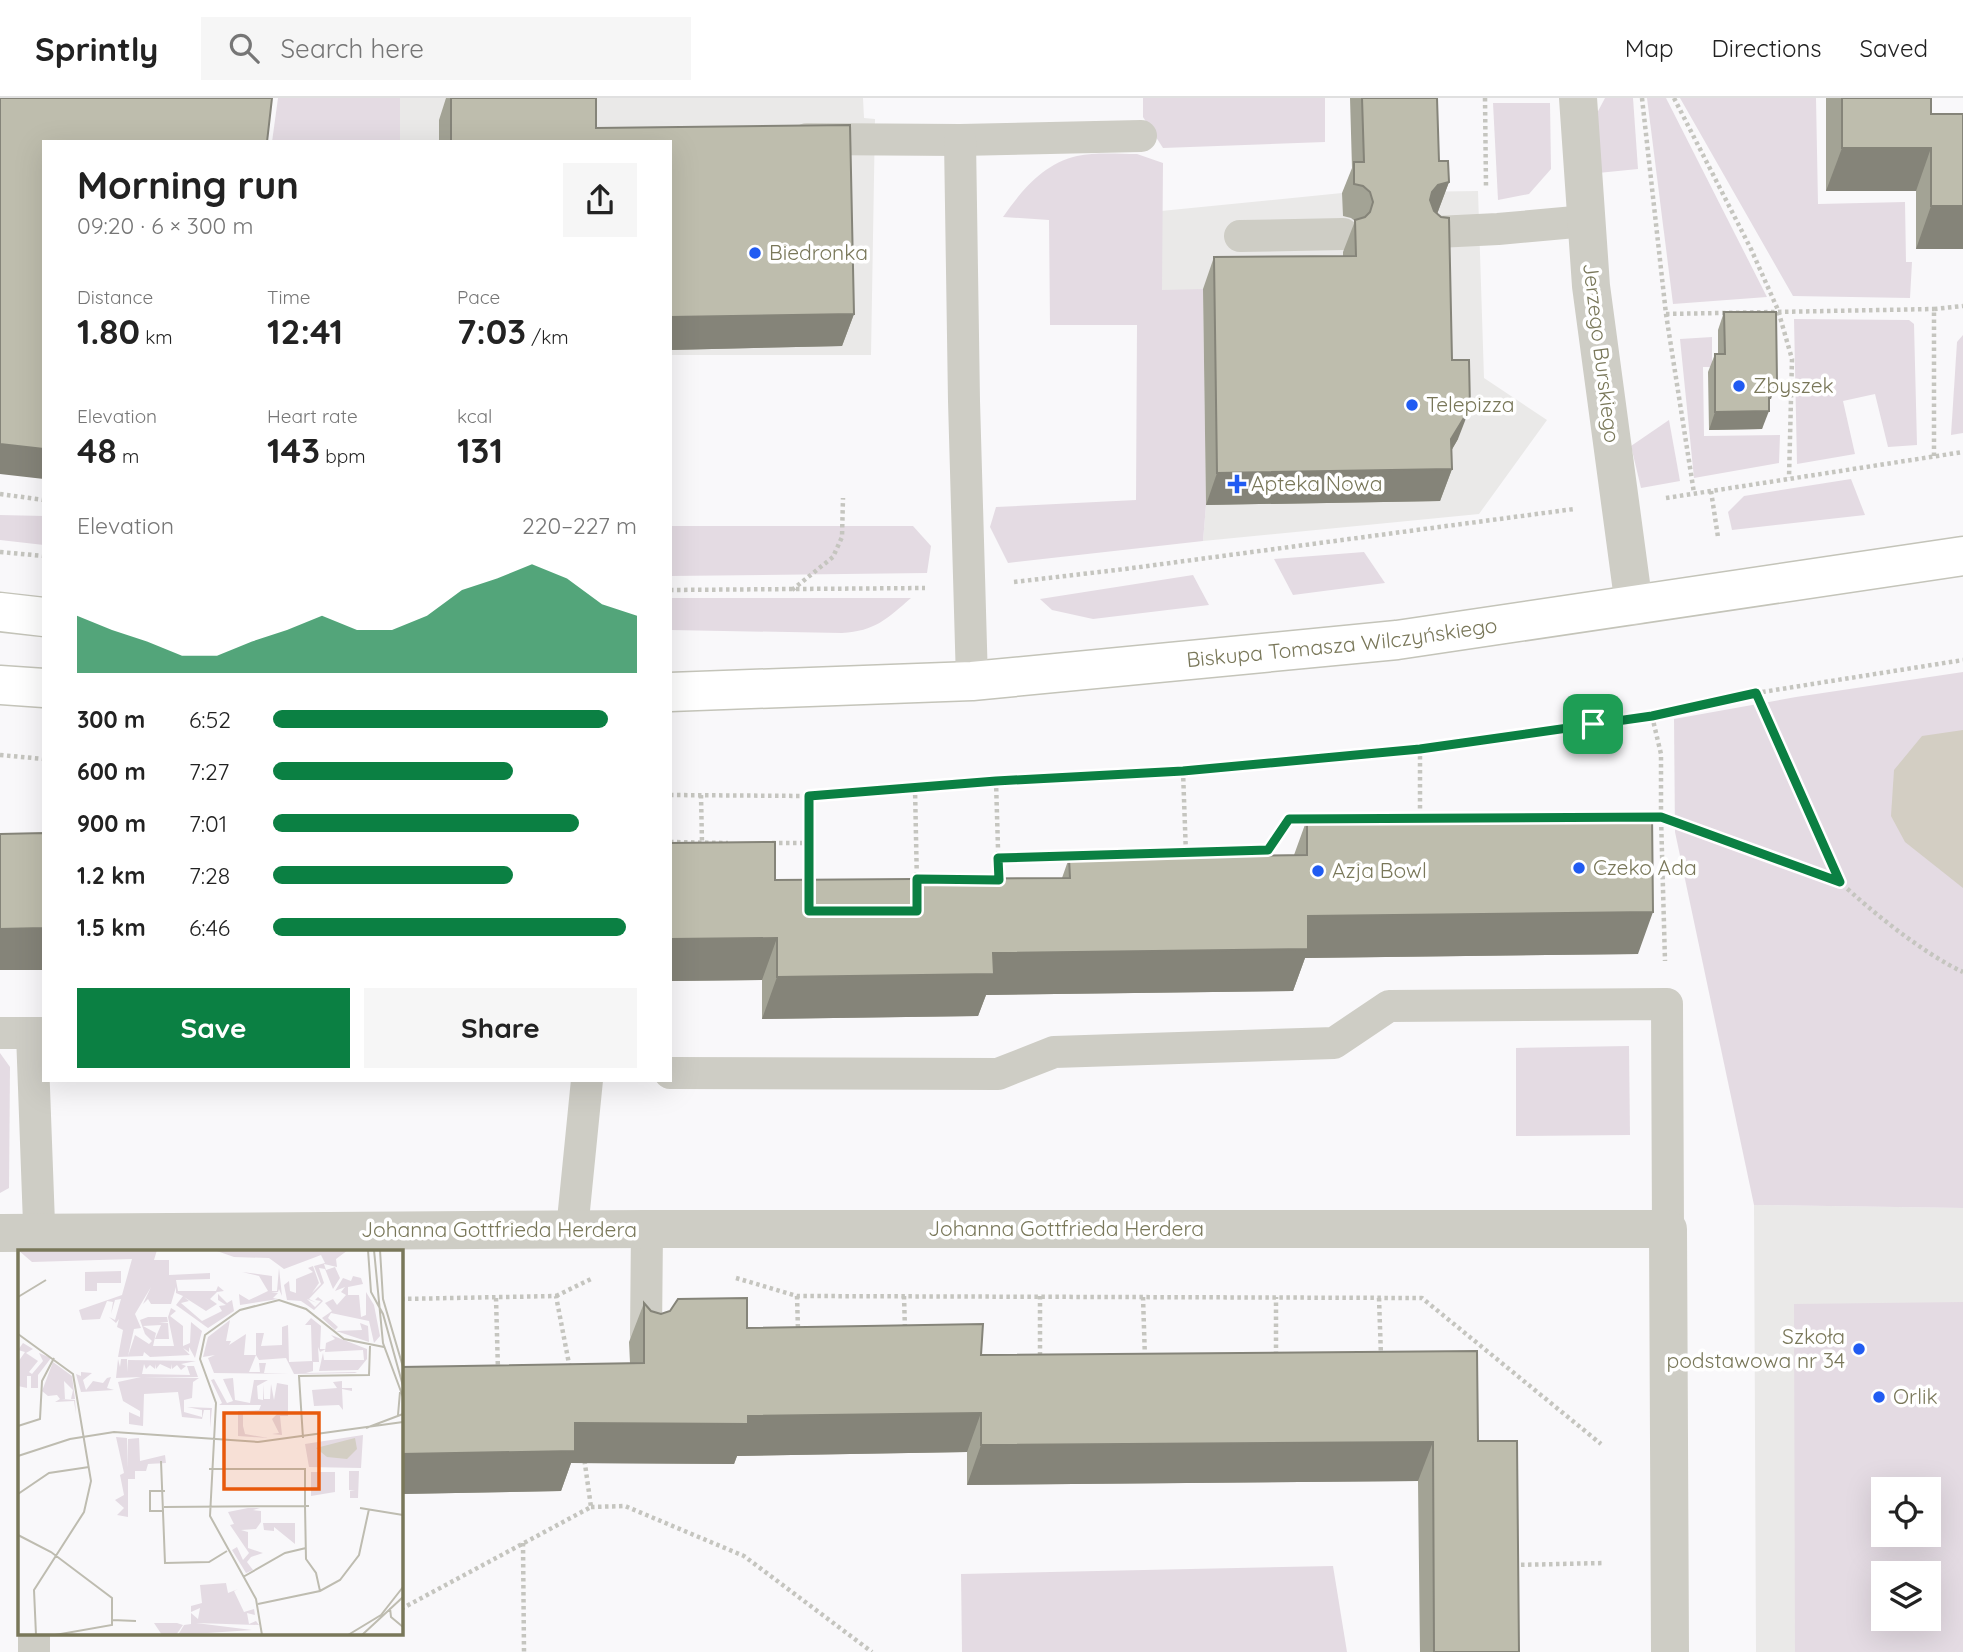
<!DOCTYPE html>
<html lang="en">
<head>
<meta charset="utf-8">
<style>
	:root { --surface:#fff; --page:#f6f6f6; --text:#222; --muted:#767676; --line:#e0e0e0; --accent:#0b8043 }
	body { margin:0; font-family:Quicksand,sans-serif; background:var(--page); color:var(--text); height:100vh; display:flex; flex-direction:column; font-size:26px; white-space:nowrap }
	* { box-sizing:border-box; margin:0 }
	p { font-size:23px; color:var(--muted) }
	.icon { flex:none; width:38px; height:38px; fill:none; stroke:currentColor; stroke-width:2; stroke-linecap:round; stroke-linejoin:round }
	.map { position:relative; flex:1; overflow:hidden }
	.sheet { position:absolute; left:42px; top:42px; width:630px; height:942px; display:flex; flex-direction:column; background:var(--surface); border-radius:0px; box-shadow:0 7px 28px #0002 }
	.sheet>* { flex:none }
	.controls { position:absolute; left:1871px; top:1379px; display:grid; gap:14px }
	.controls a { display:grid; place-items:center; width:70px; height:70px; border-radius:0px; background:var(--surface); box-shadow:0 7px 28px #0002; font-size:35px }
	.pin { position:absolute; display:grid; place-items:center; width:60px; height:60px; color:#fff; margin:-30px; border-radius:14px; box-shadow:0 4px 10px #0006 }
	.round { display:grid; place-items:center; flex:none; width:74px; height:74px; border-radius:0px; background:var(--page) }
	.overview { display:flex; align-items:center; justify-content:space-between; height:119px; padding:0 35px }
	h1 { font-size:38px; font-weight:700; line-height:52px }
	.figures { display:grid; grid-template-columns:repeat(3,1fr); gap:10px; height:119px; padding:7px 35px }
	.figures div { display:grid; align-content:center }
	.figures b { font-size:35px; font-weight:700 }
	.figures small { font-size:19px; font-weight:400 }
	.figures p { font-size:19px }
	.chart { height:196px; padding:14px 35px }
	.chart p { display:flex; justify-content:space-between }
	.chart svg { width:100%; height:126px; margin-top:7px; fill:var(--accent); opacity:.7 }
	.action { display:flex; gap:14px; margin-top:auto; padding:14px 35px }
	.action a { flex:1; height:80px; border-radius:0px; background:var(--accent); color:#fff; font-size:28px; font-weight:700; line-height:80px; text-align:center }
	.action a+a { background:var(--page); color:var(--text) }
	ul { padding:0 35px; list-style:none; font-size:23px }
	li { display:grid; grid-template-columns:112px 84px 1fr; align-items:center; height:52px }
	li i { height:18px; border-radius:9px; background:var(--accent) }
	header { display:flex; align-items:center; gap:42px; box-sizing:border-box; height:98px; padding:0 35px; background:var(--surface); border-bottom:2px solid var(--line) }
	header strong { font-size:33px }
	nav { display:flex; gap:38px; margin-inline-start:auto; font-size:24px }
	.search { width:490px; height:63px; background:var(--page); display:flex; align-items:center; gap:18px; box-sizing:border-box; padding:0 24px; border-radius:0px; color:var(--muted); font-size:26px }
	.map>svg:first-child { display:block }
	.built { fill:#eae9e8; fill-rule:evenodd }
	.green { fill:#e4dbe3; fill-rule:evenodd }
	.water { fill:#d3cec3 }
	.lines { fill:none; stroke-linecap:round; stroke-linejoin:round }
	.secondary-casing { stroke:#c4c4b9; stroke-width:41 }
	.path { stroke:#c5c5bf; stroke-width:4.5; stroke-dasharray:3.5 3.5; stroke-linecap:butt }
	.lane { stroke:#cecdc5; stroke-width:32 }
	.street { stroke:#cecdc5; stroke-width:38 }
	.secondary { stroke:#fff; stroke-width:38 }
	.wall { fill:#a3a395 }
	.shaded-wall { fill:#858479 }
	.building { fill:#bebdad; stroke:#858479; stroke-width:2 }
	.route-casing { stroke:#fff; stroke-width:14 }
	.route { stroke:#0b8043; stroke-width:9 }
	.poi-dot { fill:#205bf2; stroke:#fff; stroke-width:2.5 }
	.labels { text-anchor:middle; stroke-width:7; stroke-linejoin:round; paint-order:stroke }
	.poi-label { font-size:21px; fill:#797759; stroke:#fff; text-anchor:start }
	.street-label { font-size:21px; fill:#797759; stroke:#fff }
	.inset-road { fill:none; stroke:#bebcb0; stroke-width:2 }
	.view { fill:#e8590c; fill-opacity:0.15; stroke:#e8590c; stroke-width:3.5 }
	.inset-edge { fill:none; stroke:#797759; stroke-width:3.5 }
</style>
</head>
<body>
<header>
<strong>Sprintly</strong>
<div class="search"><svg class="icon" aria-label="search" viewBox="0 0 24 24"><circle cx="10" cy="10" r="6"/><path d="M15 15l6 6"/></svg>Search here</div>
<nav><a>Map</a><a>Directions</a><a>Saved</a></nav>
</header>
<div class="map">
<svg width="1963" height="1554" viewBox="0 0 1963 1554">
	<rect width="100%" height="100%" fill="#f9f8fa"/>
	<!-- built -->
	<g class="built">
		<path d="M400,0H863L864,20L875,21L871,257H670V44H400Z"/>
		<path d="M1478,93L1484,280L1547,322L1479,416L1203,443L1206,407L1203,192H1162L1161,113L1342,95Z"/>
		<path d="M1754,1107L1963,1110V1554H1756ZM1883,1391H1928V1437H1883ZM1883,1475H1928V1521H1883Z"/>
	</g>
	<!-- green -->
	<g class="green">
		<path d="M278,0H400V44H272Z"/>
		<path d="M1143,0H1325V44L1163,50L1143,19Z"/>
		<path d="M1605,0H1633L1638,71L1598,75L1596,17Z"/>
		<path d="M1647,0H1666L1767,199L1673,206Z"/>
		<path d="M1680,0H1816L1818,106L1905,104L1906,164H1912L1910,200L1793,198Z"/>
		<path d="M1493,5H1550L1551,71L1529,96L1498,102Z"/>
		<path d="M1137,56L1163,65L1162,192L1203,191L1206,407L1203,443L1008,465L990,429L996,409L1136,402L1137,227H1050L1049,122L1003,119C1022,92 1043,66 1077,58C1096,54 1118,56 1137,56Z"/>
		<path d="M1794,221L1909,222L1914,226L1917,347L1888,349L1875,296L1843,303L1855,356L1797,366Z"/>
		<path d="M1963,237V335L1951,337L1957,244Z"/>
		<path d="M1712,239V269H1703L1704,338L1780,337L1779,365L1694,380L1680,241Z"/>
		<path d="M1669,322L1680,383L1641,390L1631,348Z"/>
		<path d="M1851,381L1865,417L1732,432L1728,414L1744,398Z"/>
		<path d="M0,417L44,418V447L0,442Z"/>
		<path d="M670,428H913L931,448L927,475L670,478Z"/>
		<path d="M1364,454L1385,485L1293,497L1274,461Z"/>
		<path d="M1193,477L1209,507L1093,521L1052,512L1040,501Z"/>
		<path d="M670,500H911C887,521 875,533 842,535L670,532Z"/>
		<path d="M1963,574V1110L1754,1107L1675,734L1674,621L1796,599Z"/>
		<path d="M1629,948L1630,1037L1516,1038V950Z"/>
		<path d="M0,955L10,969L9,1090L0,1095Z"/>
		<path d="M1963,1204V1554H1795L1794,1206ZM1883,1391H1928V1437H1883ZM1883,1475H1928V1521H1883Z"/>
		<path d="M1333,1468L1347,1554H962L961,1476Z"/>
	</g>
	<!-- water -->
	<path class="water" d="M1963,632V790L1905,744L1891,718L1894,672L1922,638Z"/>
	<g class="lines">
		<defs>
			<g id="secondary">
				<path d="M0,514L44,519"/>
				<path d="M0,587L44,590"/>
				<path id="s1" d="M670,594L972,583L1397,542L1963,458"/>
			</g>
		</defs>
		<!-- secondary casing -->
		<use href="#secondary" class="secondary-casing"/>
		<!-- path -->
		<g class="path">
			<path d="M1485,0L1486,89"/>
			<path d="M1642,0L1666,216L1694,395"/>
			<path d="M1674,0L1751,151L1778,212L1792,261L1789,380"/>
			<path d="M1666,216L1934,211"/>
			<path d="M1934,358V211L1963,208"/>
			<path d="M1711,393L1718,439"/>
			<path d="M0,396L44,402"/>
			<path d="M1666,400L1963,354"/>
			<path d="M0,454L44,458"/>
			<path d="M1014,484L1125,471L1574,411"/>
			<path d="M670,492L925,490"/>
			<path d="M792,492L833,459L842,439L843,400"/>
			<path d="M1756,595L1840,784C1872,814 1924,856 1963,874"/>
			<path d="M1652,618L1661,656V719L1665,863"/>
			<path d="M1420,651V723"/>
			<path d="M0,657L44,661"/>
			<path d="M1183,673L1186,757"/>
			<path d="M996,683L999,784"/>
			<path d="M915,690L917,787"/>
			<path d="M670,697L809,698L996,683L1183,673L1420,651L1652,618L1756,595L1963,562"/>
			<path d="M701,697L702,745"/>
			<path d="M1647,719H1661L1840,784"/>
			<path d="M670,744L728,745"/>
			<path d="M772,745H809"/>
			<path d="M998,760L1268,752L1289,721H1313"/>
			<path d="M917,781H952"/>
			<path d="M809,785V698"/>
			<path d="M736,1180L797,1198L1422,1200L1601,1346"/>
			<path d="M556,1198L593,1180"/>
			<path d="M797,1198L798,1232"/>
			<path d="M904,1198L905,1232"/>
			<path d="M1040,1198V1260"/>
			<path d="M1143,1199L1145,1261"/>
			<path d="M496,1200L498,1273"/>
			<path d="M1379,1200L1381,1258"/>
			<path d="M401,1201L556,1198L570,1271"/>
			<path d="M1276,1257V1199"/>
			<path d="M591,1409L625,1408L744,1458L872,1554"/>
			<path d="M523,1445L524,1554"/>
			<path d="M1514,1467L1604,1465"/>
			<path d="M401,1511L591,1409L584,1359"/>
		</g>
		<!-- lane -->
		<g class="lane">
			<path d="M807,41L960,42L1141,38"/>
			<path d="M960,42L964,303L972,583"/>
			<path d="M1437,134L1498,131L1586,123"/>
			<path d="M1240,138L1343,136"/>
			<path d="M0,935H44"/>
			<path d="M32,936L40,1153"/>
			<path d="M670,975L998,976L1054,954L1334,945L1389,908L1667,906L1668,1131"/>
			<path d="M572,1132L587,982"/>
			<path d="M646,1237L647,1131"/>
			<path d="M34,1554V1535"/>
		</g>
		<!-- street -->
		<g class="street">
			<path d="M1578,0L1591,188L1634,508"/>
			<path d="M0,1135L647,1131H1668L1670,1554"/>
		</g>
		<!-- secondary -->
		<use href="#secondary" class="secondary"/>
	</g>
	<!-- wall -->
	<g class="wall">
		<path d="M446,0H596V30L850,27L854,216L842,248L670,252V44H439V22Z"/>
		<path d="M1350,0H1437L1439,63L1449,84L1437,116L1452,262L1458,341L1451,353L1452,371L1440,403L1206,407L1203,191L1214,159L1343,158V154L1355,123L1351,120L1343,118L1342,95L1352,70Z"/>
		<path d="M1826,0H1931V16L1963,151H1916V93H1826Z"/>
		<path d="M1724,214L1771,301H1769L1762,331L1709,332L1708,274L1715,256H1718V232Z"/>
		<path d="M1307,721L1638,856L1305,860L1293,893L986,897L978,918L762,921V882L670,883V745L775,782L1062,780L1069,760L1294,757Z"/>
		<path d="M644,1205L651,1213L661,1216L747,1230L981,1257L1478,1343L1519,1554H1420L1418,1383L967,1387V1354L737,1358L734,1366L571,1365L561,1393L401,1396V1269L630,1265L629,1244Z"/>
	</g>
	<!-- shaded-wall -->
	<g class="shaded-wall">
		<path d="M1842,50H1931L1916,93H1826Z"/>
		<path d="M1449,84L1437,116L1427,119L1432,94L1438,87Z"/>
		<path d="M1931,108H1963V151H1916Z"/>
		<path d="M854,216L842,248L670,252V219Z"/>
		<path d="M1769,283H1777L1771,301H1762Z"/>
		<path d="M1470,310L1458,341L1440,372L1452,371L1440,403L1206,407L1217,375L1451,341Z"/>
		<path d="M1769,313L1762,331L1709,332L1715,314Z"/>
		<path d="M0,346L44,351V381L0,376Z"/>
		<path d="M1653,814L1638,856L1305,860L1293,893L986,897L978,918L762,921L777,879L993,855L1308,818Z"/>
		<path d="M44,830V872H0V831Z"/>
		<path d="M777,840L762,882L670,883V841Z"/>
		<path d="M981,1315L967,1354L737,1358L734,1366L571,1365L561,1393L401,1396V1356L575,1325L748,1318Z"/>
		<path d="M1433,1344L1418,1383L967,1387L981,1347Z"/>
	</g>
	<!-- building -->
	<g class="building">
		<path d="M0,0H272L267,44H44V351L0,346Z"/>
		<path d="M451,0H596V30L850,27L854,216L670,219V44H451Z"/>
		<path d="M1362,0H1437L1439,63H1448L1449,84L1438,87L1432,94L1430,102L1434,113L1441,119L1449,120L1452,262H1469L1470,310L1451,341L1452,371L1217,375L1214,159L1356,158L1355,122L1365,119L1370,114L1373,104L1370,94L1363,88L1354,86V64H1364Z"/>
		<path d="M1842,0H1931V16H1963V108H1931V50H1842Z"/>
		<path d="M1724,214H1776L1777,283H1769V313L1715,314V256H1725Z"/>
		<path d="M1652,715L1653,814L1308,818V851L993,855L994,876L777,879V840L670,841V745L775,744V782L1070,780L1069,760L1307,757V721Z"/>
		<path d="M44,735V830L0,831V736Z"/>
		<path d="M747,1200V1230L983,1226L981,1257L1477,1253L1478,1343H1517L1519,1554H1434L1433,1344L981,1347V1315L748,1318V1326L575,1325V1353L401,1356V1269L644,1265V1205L651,1213L661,1216L670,1213L678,1201Z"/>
	</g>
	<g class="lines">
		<defs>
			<path id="route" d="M1756,595L1840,784L1661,719L1289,721L1268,752L998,760L999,782L917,781V813H809V698L996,683L1183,673L1420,651L1652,618Z"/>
		</defs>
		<!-- route casing -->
		<use href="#route" class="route-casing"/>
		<!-- route -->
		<use href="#route" class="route"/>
	</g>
	<!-- markers -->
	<g class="poi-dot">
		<circle cx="755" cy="155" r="7"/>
		<circle cx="1739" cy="288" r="7"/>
		<circle cx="1412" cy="307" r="7"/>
		<path d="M1233.5 375.5h7v7h7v7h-7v7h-7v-7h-7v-7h7z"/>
		<circle cx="1579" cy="770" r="7"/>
		<circle cx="1318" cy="773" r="7"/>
		<circle cx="1859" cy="1251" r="7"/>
		<circle cx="1879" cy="1299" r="7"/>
	</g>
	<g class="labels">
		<!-- poi labels -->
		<g class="poi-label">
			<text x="769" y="162">Biedronka</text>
			<text x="1753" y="295">Zbyszek</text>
			<text x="1426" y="314">Telepizza</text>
			<text x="1251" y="393">Apteka Nowa</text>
			<text x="1593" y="777">Czeko Ada</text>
			<text x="1332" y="780">Azja Bowl</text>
			<text x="1845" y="1246" text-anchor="end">Szkoła<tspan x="1845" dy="24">podstawowa nr 34</tspan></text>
			<text x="1893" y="1306">Orlik</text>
		</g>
		<!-- street labels -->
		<g class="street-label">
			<text transform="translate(1601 255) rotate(83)" y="7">Jerzego Burskiego</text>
			<text dy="7" stroke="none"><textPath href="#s1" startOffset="674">Biskupa Tomasza Wilczyńskiego</textPath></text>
			<text x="1066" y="1138">Johanna Gottfrieda Herdera</text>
			<text x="499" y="1139">Johanna Gottfrieda Herdera</text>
		</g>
	</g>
	<!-- overview -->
	<g transform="translate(18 1152)">
		<rect width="385" height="385" fill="#f9f8fa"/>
		<path d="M0,0H139L136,10H151V25L192,23V29L158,30L160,41H198L200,36L206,41L199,42L192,49L199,54L188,61L166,47L171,51L163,53L184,71L204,61L201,56L208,55L200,50V44L209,53L214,50L216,61L190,78L158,55L165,46L158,43V37L153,54H133L130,49L125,54L133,37L117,64L123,78L116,79L110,106L117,85L131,94L134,91L127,84L122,70L130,67H149L150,72L141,73H150L151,89H137L143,75L125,76L138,83L135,96H156L150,67L153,58L158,61L152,66L165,76V96L172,93L173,72L184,81L177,108L171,97V102L165,98L172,105L132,107L126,102L125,106L100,107L105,80L99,77L101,69L98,73L91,67L97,70L103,49L97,50L93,64L95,52L89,51L82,69L64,70L61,60L104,45L114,9L14,12ZM196,0H330L318,9L319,17L306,14L308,20L317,17L322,28L315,39L307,19L301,18L306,33L291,49L299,53L289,49L297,57L303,51L297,50L300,47L305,51L296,60L283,51L269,50L266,35L271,31L272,41L278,43V29L295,22L290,18L295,16L301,33L294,43L303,34L296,16L307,13L303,5L266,19L251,8L216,7ZM261,18L264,46L261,39L260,42H253L260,43L255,48L260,49L222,55L221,44L231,50L250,41L241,26L224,22L254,26V41H259ZM103,21V33H79V41H67V22ZM335,26L343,28L345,34L330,37V45H341L343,67L348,65V42L356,55L362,86L356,93L351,71L313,63L310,68L320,77L317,80L304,68L314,61L307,53L315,49L319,55L328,45L323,42L327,37L317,41L325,28L333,31ZM293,68L303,76L302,99H308L302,102L300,97L301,112H295V121L288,123L339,122L337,123L276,124L268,108L241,110L238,105L231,122H242L241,113H248L246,123L271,124L196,123L190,108L197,105L185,107L190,87L212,70L208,91H213L211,95L228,84L226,105H238V83H246L243,96L264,95V77L270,75L271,112L294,111L293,75H287ZM342,73L350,76L351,92L318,81L344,80ZM313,85L349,99V109L340,120L301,121L305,103L306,110H346L345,100L307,102L308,93L317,89ZM5,93L15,99L8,103L20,111L11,122L14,124L25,111L21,103L33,108L20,125V138H13V126H9V138L0,136V112L7,102L0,100ZM100,109L102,117L103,109H109V122L110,110L178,111L163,114L168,116L163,120L159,115L154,119V114L153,119L142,114L138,119L137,114V119L132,115L128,119L126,114L124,124L172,125L169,116H176L180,127L125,128H181L175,132L174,148L166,150V162L184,167V160L169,157L194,158L192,178V160H186L184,169L164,167L160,142L126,144L125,176L111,174V162L122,167V161L105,151L100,132L123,127L98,128ZM35,112L54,126L57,149H53L55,140L46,131L47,149H43L57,150L58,164L56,151L37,152L42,149L39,145L30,146L24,141ZM63,122L74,123L65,130L68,140L75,131L85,133L89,128L93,127L89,138L96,140L63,142L58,124L63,126ZM215,128L217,150L232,153L236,130H250L239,136L240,149L245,150V134L246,149H252L253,134L256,150L259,133L270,135V166H262L264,185L254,184L261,183L254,169L261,162H248L225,163V176L227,184L250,188L220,186V161L241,160L243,155H201L204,153L193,130L196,129L209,153L215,151L205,129ZM324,131V138H334V141L324,139L325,160L321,155L296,156L294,140L319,138L315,132ZM345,185L343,218L291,217L287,194ZM98,187L109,188L110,218V189L121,188L122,211L147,205L148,213L130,214L128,221H117V229H110V267L99,265L106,258L97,250L106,245L102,225L106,223ZM331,221H341L340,248H332V241H337L331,240ZM293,222H317V242L293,246ZM230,258H242L235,260L243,261V272L238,279L223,280L230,282V298L245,303L233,307L229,312L235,320L228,323L214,300L219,297L225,310L231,303L212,275L216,274L210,262ZM245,273H277V294L256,277V281L246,280ZM208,333L210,343L220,339L216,341L226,362L236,359L237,365L229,363L231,374L238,371L241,375L178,373L234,380L160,385L166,375L173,374V363L180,369L182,358L173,362V356L184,353L182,335ZM136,373H159L165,375L158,385H144Z" fill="#e4dbe3"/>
		<path d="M337,188L339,199L329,209L309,207L298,198Z" fill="#d3cec3"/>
		<path class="inset-road" d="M350,0L353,42L365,64L385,136M356,0L365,93L385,147M362,0L365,49L385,117M0,47L28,30M0,84L55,124L73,231L66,262L16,340L18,385M380,165L382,142M0,176L22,169L24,131L36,108M348,178L385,164M285,188L281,126L351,125L352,96M240,192L385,172M0,206L52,189L96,182L240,192M143,211L147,313L191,312L209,301M0,244L31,223L71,217M291,256H287L288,309L298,323L302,341M146,257L287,256V219H191M342,258L385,265M146,261H132V241H147M0,285L33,302L94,348V375L37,385M225,327L267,303L288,298M240,354L302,341L322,330L341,305L351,259M372,358L373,367L385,377M94,370L118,371M244,385L238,349L192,266L198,153L182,109L187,85L222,60L261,50L288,59L326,89L366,97M330,385L363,365L385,337M344,385L385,347"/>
		<path class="view" d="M206,163H301V239H206Z"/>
		<rect width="385" height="385" class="inset-edge"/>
	</g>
</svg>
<div class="controls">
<a><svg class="icon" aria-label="locate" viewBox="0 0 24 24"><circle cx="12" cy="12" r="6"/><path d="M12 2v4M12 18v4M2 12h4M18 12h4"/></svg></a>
<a><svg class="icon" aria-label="layers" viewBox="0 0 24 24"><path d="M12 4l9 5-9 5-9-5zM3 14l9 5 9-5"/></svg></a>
</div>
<div class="pin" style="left:1593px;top:626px;background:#1e9e55"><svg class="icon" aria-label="arrive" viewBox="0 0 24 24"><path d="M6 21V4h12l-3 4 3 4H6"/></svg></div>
<section class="sheet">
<div class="overview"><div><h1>Morning run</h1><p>09:20 · 6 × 300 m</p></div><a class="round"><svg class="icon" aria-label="share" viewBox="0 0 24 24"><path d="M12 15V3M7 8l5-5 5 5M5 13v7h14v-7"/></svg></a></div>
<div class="figures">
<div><p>Distance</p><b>1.80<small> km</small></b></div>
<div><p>Time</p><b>12:41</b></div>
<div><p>Pace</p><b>7:03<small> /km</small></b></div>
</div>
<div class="figures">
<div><p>Elevation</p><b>48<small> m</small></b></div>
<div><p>Heart rate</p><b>143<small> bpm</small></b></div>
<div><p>kcal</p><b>131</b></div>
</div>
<div class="chart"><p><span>Elevation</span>220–227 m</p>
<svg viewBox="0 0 160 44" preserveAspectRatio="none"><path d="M0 44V24L10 29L20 33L30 38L40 38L50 33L60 29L70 24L80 29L90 29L100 24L110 15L120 11L130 6L140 11L150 20L160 24V44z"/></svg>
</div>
<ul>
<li><b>300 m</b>6:52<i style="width:92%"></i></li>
<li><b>600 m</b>7:27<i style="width:66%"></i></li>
<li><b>900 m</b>7:01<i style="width:84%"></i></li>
<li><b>1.2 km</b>7:28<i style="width:66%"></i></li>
<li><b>1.5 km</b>6:46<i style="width:97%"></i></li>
</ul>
<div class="action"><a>Save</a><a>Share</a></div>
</section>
</div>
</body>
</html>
